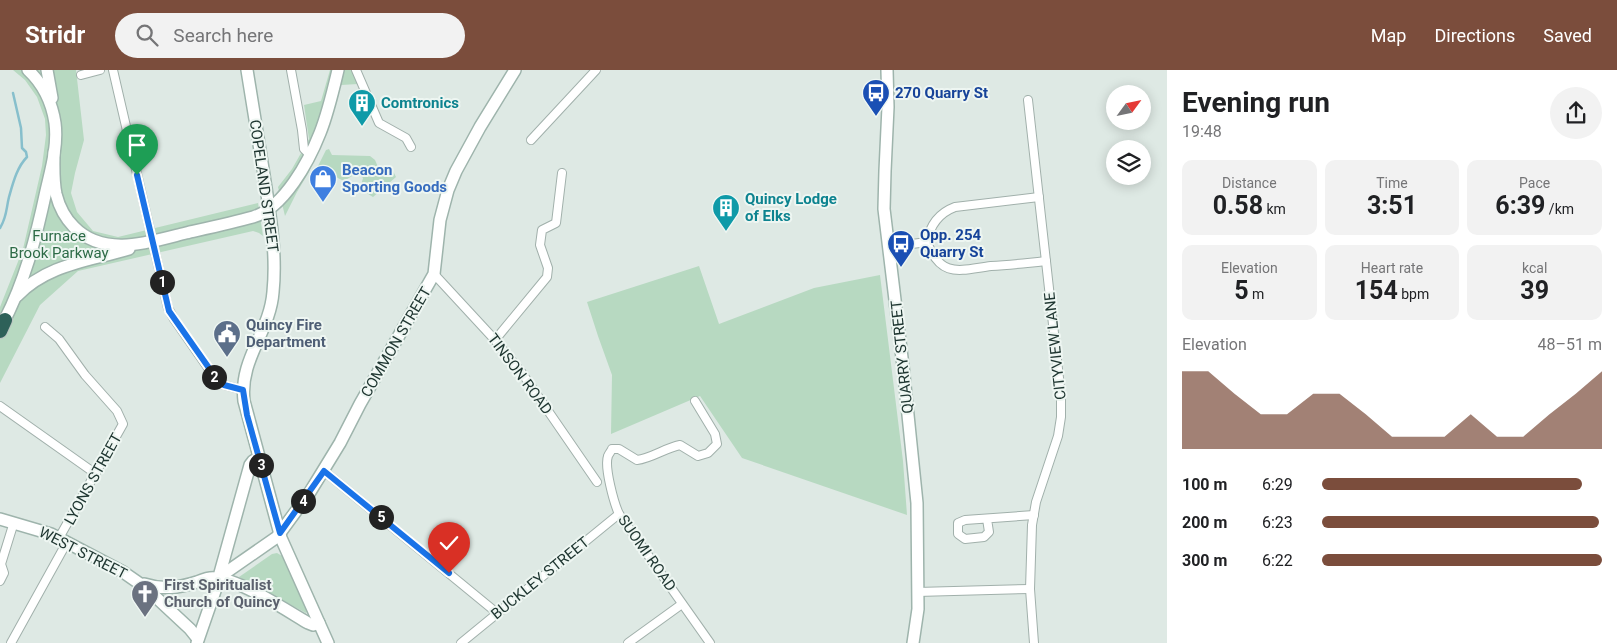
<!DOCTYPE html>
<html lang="en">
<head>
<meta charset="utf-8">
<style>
	:root { --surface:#fff; --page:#f2f2f2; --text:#202124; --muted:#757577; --accent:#7b4d3c }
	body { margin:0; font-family:Roboto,sans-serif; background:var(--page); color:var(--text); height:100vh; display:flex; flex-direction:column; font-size:19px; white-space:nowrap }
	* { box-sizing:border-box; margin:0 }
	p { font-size:16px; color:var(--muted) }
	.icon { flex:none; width:28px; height:28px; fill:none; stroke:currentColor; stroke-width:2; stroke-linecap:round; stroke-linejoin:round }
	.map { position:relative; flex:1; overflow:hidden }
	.side { display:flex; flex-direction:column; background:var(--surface); width:450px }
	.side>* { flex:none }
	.needle { width:32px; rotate:57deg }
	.controls { position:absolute; left:1106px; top:15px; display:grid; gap:10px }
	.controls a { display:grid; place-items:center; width:45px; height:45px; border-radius:50%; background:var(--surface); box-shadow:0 2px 12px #0003; font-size:25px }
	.pin { position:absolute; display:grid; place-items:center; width:42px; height:42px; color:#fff; margin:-51px -21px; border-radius:50% 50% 50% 0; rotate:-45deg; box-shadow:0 0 5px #0007 }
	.pin .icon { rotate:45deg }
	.km { position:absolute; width:25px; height:25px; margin:-12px; border-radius:50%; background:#222; color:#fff; font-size:14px; line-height:25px; text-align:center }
	.round { display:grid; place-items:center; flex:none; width:52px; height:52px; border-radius:26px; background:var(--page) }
	.overview { display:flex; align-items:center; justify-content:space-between; height:85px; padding:0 15px }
	h1 { font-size:28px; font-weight:700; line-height:38px }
	.stats { display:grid; grid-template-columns:repeat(3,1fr); gap:8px; height:85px; padding:5px 15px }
	.stats div { display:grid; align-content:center; border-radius:10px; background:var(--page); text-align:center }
	.stats b { font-size:25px; font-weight:700 }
	.stats small { font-size:14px; font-weight:400 }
	.stats p { font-size:14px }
	.chart { height:140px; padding:10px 15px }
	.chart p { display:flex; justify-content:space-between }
	.chart svg { width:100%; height:90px; margin-top:5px; fill:var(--accent); opacity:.7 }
	ul { padding:0 15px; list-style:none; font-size:16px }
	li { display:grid; grid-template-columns:80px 60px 1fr; align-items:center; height:38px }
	li i { height:12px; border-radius:6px; background:var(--accent) }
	header { display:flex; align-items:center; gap:30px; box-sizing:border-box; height:70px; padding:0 25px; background:var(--accent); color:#fff }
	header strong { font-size:24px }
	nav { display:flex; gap:28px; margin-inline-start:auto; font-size:18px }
	.search { width:350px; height:45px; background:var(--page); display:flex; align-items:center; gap:12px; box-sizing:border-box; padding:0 18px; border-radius:28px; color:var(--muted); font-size:19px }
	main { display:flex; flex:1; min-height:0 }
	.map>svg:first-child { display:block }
	.green { fill:#b7d9c1 }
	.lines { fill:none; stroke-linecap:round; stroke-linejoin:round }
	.stream { stroke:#87bfcc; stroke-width:2.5 }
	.street-casing { stroke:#a1b0ab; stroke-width:10 }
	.secondary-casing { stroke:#9eb4ac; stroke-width:14 }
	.highway-casing { stroke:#bcc3c2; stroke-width:16 }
	.street { stroke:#fff; stroke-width:8 }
	.secondary { stroke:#fff; stroke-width:11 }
	.highway { stroke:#2e6159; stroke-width:14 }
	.route-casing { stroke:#fff; stroke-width:10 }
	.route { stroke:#1a73e8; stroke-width:6 }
	.labels { text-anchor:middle; stroke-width:4; stroke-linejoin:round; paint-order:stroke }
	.transit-label { font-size:15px; font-weight:bold; fill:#164399; stroke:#eef6f2; text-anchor:start }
	.culture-label { font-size:15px; font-weight:bold; fill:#0d838f; stroke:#eef6f2; text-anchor:start }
	.shop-label { font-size:15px; font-weight:bold; fill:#366cbe; stroke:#eef6f2; text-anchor:start }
	.street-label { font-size:15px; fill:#203732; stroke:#eef6f2 }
	.park-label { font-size:15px; fill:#2d6b47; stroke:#eef6f2 }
	.service-label { font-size:15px; font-weight:bold; fill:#4e5e75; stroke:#eef6f2; text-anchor:start }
	.worship-label { font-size:15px; font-weight:bold; fill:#5b616d; stroke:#eef6f2; text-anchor:start }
</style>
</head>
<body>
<header>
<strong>Stridr</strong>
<div class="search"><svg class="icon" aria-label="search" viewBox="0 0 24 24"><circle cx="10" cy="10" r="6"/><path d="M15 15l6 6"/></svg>Search here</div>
<nav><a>Map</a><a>Directions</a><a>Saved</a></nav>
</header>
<main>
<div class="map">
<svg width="1167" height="573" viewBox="0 0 1167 573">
	<rect width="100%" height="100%" fill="#dee9e4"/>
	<!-- green -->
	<g class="green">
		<path d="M13,0H76L84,70L75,103L71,123L77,142L93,161L118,167L258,133L263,166L259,163L253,161L78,201L40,235L0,313V237L23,179L42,96L46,65L45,49L37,27L25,10Z"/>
		<path d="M330,0H352L358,14L341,15L309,102L297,122L285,146L278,117L292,99L309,69L304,35L321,31Z"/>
		<path d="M329,79L332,85L370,86L375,90L381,104L392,99L396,107L373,127L360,119L363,108L361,106H352L344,111L317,98L326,80Z"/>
		<path d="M699,196L719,254L814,218L880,205L903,391L907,445L742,388L700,326L611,364L612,305L598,266L587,232Z"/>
		<path d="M277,483L282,486L307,542L306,543L239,507L272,484Z"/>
	</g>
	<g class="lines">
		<!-- stream -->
		<path class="stream" d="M0,158C7,147 6,139 9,127C13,113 17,97 27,87L26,82L22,78L21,58L13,23"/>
		<defs>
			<g id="street">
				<path d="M113,0L168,238L174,249L215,308L224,315L243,320"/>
				<path d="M291,0L302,60L304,79L310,85"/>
				<path d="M356,0L379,53L406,68L411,77"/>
				<path d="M81,5L100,0"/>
				<path d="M1028,30L1061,326V347L1058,366L1036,432L1032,455L1030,519L1034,573"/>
				<path d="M531,70L596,0"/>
				<path d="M1039,127L955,137C939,143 930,155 927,172C941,209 960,200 991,196C1010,195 1028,193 1046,191"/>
				<path d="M889,177L927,172"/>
				<path d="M434,204L495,270L522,303L597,412"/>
				<path d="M45,257L59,269L85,305L117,341L123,354L59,468"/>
				<path d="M495,270L547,207L548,198L540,175L542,160L556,153L562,103"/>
				<path d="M695,331L715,364L717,374L708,383L698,386L680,375C665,378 652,388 637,390L619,379H612C612,380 608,385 608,386C604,397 614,433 619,444L710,573"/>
				<path d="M0,336L96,404"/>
				<path d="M324,401L497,543"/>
				<path d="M987,449L989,462L984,467L965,469L958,464V453L965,450L1034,445"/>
				<path d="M0,511L4,503L1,494L14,452"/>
				<path d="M917,522L1030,519"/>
				<path d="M11,573L67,472"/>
				<path d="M461,573L619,444"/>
				<path d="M628,573L682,534"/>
			</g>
			<g id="secondary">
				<path d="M47,0L52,28"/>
				<path d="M247,0C253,35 258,70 264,105C270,144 277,183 273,222C270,262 239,289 244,331L281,468L328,573"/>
				<path d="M887,0L888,37L885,101L884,139L903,296L917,433L918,539L913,573"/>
				<path d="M54,82C54,95 53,110 56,124C59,136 65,148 74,157C104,188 150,172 186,163C208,158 231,153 253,147C284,138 309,91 320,63C328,43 333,21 338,0"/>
				<path d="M17,226C47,194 90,191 129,179"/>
				<path d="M1,257C24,215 36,168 46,121C51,99 58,76 55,53C52,33 43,14 28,0"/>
				<path d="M0,449L51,464L123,502L146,518L190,559L198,569"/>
				<path d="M218,508L277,467L310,422L340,373L360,334L434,204L440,150L448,120L456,101L480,57L515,0"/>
				<path d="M144,514C163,520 178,518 197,512C202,510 209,507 215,508C239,509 286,540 308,553L313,555L319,553"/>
				<path d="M197,573L215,521L250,395L253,391L259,387"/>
			</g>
			<path id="highway" d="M0,261L5,250"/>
		</defs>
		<!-- street casing -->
		<use href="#street" class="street-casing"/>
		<!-- secondary casing -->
		<use href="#secondary" class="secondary-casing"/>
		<!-- highway casing -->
		<use href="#highway" class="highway-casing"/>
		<!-- street -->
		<use href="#street" class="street"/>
		<!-- secondary -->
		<use href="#secondary" class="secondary"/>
		<!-- highway -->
		<use href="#highway" class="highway"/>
	</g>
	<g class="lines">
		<defs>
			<path id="route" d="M137,105L169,241L216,308L224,315L243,320L247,345L280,463L324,401L449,503"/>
		</defs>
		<!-- route casing -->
		<use href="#route" class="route-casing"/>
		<!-- route -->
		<use href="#route" class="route"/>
	</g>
	<!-- icons -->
	<defs>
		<symbol id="bus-pin" viewBox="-11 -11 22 30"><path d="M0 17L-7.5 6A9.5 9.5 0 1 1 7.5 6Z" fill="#1a4fb4" stroke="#eef6f2"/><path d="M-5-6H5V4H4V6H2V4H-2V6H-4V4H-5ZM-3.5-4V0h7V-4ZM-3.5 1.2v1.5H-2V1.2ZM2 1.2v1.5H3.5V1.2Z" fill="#fff"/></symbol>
		<symbol id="building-pin" viewBox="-11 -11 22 30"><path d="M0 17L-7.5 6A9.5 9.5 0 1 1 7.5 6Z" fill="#0f9aa8" stroke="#eef6f2"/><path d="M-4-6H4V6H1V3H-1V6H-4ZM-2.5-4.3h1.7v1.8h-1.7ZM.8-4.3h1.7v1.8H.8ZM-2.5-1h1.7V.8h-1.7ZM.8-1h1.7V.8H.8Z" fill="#fff"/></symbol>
		<symbol id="shop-pin" viewBox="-11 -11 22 30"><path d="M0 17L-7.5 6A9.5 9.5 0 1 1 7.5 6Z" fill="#3f7fe0" stroke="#eef6f2"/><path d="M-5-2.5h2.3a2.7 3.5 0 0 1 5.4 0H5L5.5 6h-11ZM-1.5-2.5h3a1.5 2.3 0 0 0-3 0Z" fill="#fff"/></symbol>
		<symbol id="civic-pin" viewBox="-11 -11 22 30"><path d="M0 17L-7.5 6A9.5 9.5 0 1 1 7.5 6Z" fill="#5c6f8a" stroke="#eef6f2"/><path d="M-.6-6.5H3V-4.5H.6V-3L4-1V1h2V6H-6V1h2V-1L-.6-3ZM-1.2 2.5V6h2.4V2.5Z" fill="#fff"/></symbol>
		<symbol id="church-pin" viewBox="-11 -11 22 30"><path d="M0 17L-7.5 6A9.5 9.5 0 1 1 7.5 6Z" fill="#6b7280" stroke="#eef6f2"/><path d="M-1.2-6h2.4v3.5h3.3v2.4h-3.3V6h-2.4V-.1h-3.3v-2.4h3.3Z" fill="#fff"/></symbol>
	</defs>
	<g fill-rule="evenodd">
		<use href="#bus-pin" x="860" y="7" width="32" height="43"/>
		<use href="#building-pin" x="346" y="17" width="32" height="43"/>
		<use href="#shop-pin" x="307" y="93" width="32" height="43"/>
		<use href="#building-pin" x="710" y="122" width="32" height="43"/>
		<use href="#bus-pin" x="885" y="158" width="32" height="43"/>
		<use href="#civic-pin" x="211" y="248" width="32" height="43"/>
		<use href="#church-pin" x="129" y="508" width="32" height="43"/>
	</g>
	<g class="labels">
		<!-- transit labels -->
		<g class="transit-label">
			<text x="895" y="28">270 Quarry St</text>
			<text x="920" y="170">Opp. 254<tspan x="920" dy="17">Quarry St</tspan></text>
		</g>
		<!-- culture labels -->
		<g class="culture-label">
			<text x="381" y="38">Comtronics</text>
			<text x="745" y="134">Quincy Lodge<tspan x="745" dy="17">of Elks</tspan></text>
		</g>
		<!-- shop labels -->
		<g class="shop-label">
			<text x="342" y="105">Beacon<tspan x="342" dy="17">Sporting Goods</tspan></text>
		</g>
		<!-- street labels -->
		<g class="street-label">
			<text transform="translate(264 116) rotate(82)" y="5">COPELAND STREET</text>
			<text transform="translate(396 272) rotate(-60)" y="5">COMMON STREET</text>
			<text transform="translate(1055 276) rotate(-96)" y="5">CITYVIEW LANE</text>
			<text transform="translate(902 287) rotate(-96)" y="5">QUARRY STREET</text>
			<text transform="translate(520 304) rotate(53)" y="5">TINSON ROAD</text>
			<text transform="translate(93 409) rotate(-61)" y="5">LYONS STREET</text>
			<text transform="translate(83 483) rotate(27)" y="5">WEST STREET</text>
			<text transform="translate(647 483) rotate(55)" y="5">SUOMI ROAD</text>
			<text transform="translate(540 508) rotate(-39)" y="5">BUCKLEY STREET</text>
		</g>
		<!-- park labels -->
		<g class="park-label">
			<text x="59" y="171">Furnace<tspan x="59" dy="17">Brook Parkway</tspan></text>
		</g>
		<!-- service labels -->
		<g class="service-label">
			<text x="246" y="260">Quincy Fire<tspan x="246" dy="17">Department</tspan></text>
		</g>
		<!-- worship labels -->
		<g class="worship-label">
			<text x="164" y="520">First Spiritualist<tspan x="164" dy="17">Church of Quincy</tspan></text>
		</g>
	</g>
</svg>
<div class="controls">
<a><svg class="needle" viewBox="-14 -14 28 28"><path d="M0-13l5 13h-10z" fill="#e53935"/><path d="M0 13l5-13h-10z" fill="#757577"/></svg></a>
<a><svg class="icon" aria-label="layers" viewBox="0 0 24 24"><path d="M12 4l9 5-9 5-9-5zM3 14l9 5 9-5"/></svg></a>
</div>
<div class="pin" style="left:137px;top:105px;background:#1e9e55"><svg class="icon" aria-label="arrive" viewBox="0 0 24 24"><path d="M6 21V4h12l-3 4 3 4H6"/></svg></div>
<div class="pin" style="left:449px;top:503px;background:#d93025"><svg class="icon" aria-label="check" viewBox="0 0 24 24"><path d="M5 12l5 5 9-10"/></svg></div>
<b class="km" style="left:162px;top:212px">1</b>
<b class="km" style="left:214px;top:307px">2</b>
<b class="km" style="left:261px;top:395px">3</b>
<b class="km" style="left:303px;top:431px">4</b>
<b class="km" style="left:381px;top:447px">5</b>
</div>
<section class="side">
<div class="overview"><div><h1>Evening run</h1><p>19:48</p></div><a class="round"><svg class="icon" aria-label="share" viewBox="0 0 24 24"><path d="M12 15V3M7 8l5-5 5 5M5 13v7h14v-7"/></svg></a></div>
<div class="stats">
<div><p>Distance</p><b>0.58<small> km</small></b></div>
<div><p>Time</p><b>3:51</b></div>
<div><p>Pace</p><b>6:39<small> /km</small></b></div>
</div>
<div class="stats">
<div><p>Elevation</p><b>5<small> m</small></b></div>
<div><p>Heart rate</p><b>154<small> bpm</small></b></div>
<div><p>kcal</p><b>39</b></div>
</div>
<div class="chart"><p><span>Elevation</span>48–51 m</p>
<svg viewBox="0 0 160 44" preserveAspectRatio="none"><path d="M0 44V6L10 6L20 17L30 27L40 27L50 17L60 17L70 27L80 38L90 38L100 38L110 27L120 38L130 38L140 27L150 17L160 6V44z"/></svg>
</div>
<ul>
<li><b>100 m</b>6:29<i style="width:93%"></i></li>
<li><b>200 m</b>6:23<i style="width:99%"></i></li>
<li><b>300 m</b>6:22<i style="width:100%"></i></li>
</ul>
</section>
</main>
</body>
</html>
